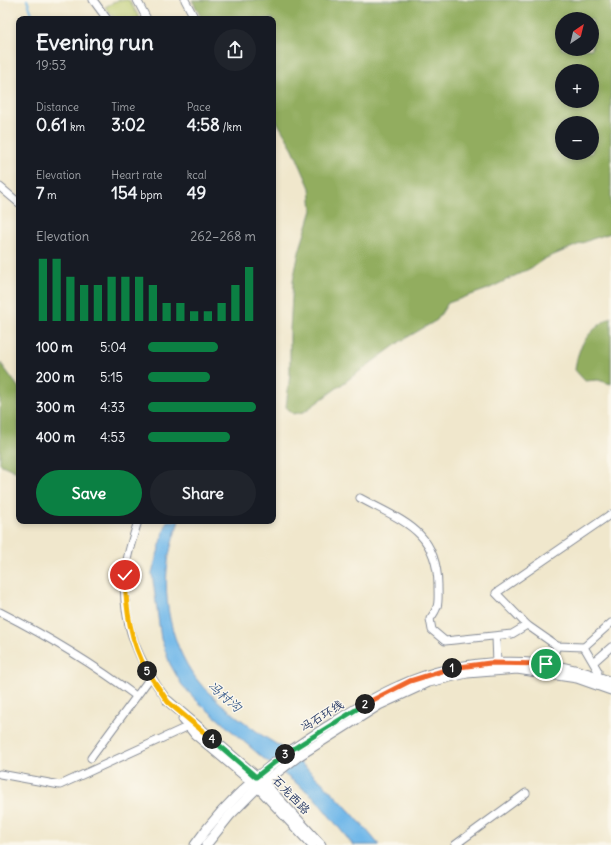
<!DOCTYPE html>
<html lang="en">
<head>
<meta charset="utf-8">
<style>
	:root { --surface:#171b24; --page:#20242c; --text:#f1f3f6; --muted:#9ea1a6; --accent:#0b8043 }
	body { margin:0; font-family:Delius,"LXGW WenKai TC",sans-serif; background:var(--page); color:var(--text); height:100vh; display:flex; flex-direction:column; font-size:15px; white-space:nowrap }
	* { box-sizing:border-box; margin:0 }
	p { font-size:13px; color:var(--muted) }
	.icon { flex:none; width:22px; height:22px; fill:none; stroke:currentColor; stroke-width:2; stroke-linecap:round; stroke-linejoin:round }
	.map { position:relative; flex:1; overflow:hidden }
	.drawer { position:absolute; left:16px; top:16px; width:260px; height:508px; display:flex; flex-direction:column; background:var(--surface); border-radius:8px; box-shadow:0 2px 6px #0003 }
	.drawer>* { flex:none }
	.needle { width:26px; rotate:35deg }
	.fabs { position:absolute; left:555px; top:12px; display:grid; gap:8px }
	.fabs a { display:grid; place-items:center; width:44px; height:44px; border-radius:50%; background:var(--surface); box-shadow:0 2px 6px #0003; font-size:20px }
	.pin { position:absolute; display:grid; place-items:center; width:34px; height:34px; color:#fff; margin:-17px; border:2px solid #fff; border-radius:50%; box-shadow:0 1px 4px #0007 }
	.km { position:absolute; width:20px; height:20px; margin:-10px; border-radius:50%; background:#222; color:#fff; font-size:11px; line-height:20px; text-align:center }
	.round { display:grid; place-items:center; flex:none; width:42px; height:42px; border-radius:21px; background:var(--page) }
	.summary { display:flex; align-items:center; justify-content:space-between; height:68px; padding:0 20px }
	h1 { font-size:22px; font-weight:700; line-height:30px }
	.metrics { display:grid; grid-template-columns:repeat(3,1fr); gap:6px; height:68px; padding:4px 20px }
	.metrics div { display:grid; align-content:center }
	.metrics b { font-size:17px; font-weight:700 }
	.metrics small { font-size:11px; font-weight:400 }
	.metrics p { font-size:11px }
	.chart { height:112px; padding:8px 20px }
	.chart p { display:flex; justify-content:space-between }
	.chart svg { width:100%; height:72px; margin-top:4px; stroke:var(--accent); stroke-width:6 }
	.action { display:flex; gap:8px; margin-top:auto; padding:8px 20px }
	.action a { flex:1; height:46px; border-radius:24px; background:var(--accent); color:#fff; font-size:16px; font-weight:700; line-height:46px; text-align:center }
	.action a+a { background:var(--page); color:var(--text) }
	ul { padding:0 20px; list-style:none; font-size:13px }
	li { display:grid; grid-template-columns:64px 48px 1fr; align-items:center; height:30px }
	li i { height:10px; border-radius:5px; background:var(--accent) }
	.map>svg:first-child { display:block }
	.green { fill:#b9c96b; stroke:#6a7c64 }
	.forest { fill:#92ad5f; stroke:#566e5e; fill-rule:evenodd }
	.water { fill:#71b8e9; stroke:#4674a4 }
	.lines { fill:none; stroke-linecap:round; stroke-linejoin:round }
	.stream { stroke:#71b8e9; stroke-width:2 }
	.minor-casing { stroke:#868b95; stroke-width:9 }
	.major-casing { stroke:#868b95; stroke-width:11 }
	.minor { stroke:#fff; stroke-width:7 }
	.major { stroke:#fff; stroke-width:9 }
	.split-1-casing { stroke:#fff; stroke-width:8 }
	.split-2-casing { stroke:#fff; stroke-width:8 }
	.split-3-casing { stroke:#fff; stroke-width:8 }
	.split-4-casing { stroke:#fff; stroke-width:8 }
	.split-5-casing { stroke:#fff; stroke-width:8 }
	.split-6-casing { stroke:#fff; stroke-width:8 }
	.split-1 { stroke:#f0652b; stroke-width:5 }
	.split-2 { stroke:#f0652b; stroke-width:5 }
	.split-3 { stroke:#22a559; stroke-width:5 }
	.split-4 { stroke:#22a559; stroke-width:5 }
	.split-5 { stroke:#f5b400; stroke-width:5 }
	.split-6 { stroke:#f5b400; stroke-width:5 }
	.labels { text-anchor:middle; stroke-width:3; stroke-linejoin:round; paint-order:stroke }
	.street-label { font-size:12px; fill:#1b2f5e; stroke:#fbf7ec }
	.water-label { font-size:13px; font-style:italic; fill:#355888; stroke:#fbf7ec }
</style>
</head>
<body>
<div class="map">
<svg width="611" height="845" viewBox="0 0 611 845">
	<rect width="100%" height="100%" fill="#fbf7ec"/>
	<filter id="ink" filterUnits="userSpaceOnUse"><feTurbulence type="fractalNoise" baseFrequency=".025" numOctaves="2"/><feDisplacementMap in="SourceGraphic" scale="8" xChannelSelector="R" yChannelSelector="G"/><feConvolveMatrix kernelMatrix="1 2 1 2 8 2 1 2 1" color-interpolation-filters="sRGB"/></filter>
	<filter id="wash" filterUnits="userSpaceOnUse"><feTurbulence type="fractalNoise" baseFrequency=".012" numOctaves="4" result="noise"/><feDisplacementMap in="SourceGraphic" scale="16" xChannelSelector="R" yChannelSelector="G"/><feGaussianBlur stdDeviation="0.9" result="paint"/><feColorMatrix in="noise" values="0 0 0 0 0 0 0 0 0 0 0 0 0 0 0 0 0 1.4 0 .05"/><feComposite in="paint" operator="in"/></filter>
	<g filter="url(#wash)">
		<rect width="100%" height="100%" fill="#f0e7cc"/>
		<!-- green -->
		<path class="green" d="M118,0H129L140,19H115L105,7Z"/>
		<!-- forest -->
		<g class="forest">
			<path d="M192,0H611V233L592,239L544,259L531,268L488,289L448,303L437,320L401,341L304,412L293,414L286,407L290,374V330L293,281L299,252L312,210L310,188L293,149L273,115V19H202ZM562,19H592V49H562ZM562,71H592V101H562ZM562,123H592V153H562Z"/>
			<path d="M611,317V384L598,380L585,381L575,370C578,343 589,331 611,317Z"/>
			<path d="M0,362L19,388V473L0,464Z"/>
		</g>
		<!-- water -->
		<path class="water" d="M167,521H179C175,532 171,544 169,556C160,602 174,660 209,693C226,709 244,722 263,736C269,740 275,743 281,747C318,776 350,809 379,845H353L313,796L263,758L196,700L182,685L170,664L161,639L152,573Z"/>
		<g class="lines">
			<!-- stream -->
			<path class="stream" d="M27,0L34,19"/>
		</g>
	</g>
	<g filter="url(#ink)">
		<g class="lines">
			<defs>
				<g id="minor">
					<path d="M93,0L107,19"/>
					<path d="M137,0L147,19"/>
					<path d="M185,0L195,19"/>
					<path d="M0,187L19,203"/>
					<path d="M360,498C402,521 437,530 438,585C438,602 440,606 430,619L432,630L445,641L512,634L527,625L557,646L584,647"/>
					<path d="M138,521C133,538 126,556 125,574C121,624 139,663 168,701"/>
					<path d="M0,612C49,637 92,663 136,696"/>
					<path d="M527,625L496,593L611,514"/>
					<path d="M496,637L497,663"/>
					<path d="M594,662L611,647"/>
					<path d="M550,664L557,646"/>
					<path d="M596,680L598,671L584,647L611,623"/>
					<path d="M91,758L150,678"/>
					<path d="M0,774L60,785L189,726"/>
					<path d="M455,845L526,793"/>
				</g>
				<g id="major">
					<path d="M168,701L263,782L321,845"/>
					<path d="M183,719L195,734L258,787L312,845"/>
					<path d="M195,845C229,796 274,760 325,728C349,713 373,697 399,686C465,656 543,654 611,682"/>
					<path d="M206,845L230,815L258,787L300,755L379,705L429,682L467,673L517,669L577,678L611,690"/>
				</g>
			</defs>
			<!-- minor casing -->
			<use href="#minor" class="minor-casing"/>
			<!-- major casing -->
			<use href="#major" class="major-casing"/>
			<!-- minor -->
			<use href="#minor" class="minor"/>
			<!-- major -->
			<use href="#major" class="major"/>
		</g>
	</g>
	<g class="lines" filter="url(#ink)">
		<defs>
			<path id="split-1" d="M452,668L490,663L546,664"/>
			<path id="split-2" d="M365,704L410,681L452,668"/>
			<path id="split-3" d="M285,754L365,704"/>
			<path id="split-4" d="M212,739L256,777L285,754"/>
			<path id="split-5" d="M147,671L168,702L212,739"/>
			<path id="split-6" d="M125,575C126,609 130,641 147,671"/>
		</defs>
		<!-- split-1 casing -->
		<use href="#split-1" class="split-1-casing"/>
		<!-- split-2 casing -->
		<use href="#split-2" class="split-2-casing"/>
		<!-- split-3 casing -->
		<use href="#split-3" class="split-3-casing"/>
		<!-- split-4 casing -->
		<use href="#split-4" class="split-4-casing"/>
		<!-- split-5 casing -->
		<use href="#split-5" class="split-5-casing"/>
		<!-- split-6 casing -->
		<use href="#split-6" class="split-6-casing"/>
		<!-- split-1 -->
		<use href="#split-1" class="split-1"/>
		<!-- split-2 -->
		<use href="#split-2" class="split-2"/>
		<!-- split-3 -->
		<use href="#split-3" class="split-3"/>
		<!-- split-4 -->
		<use href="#split-4" class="split-4"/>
		<!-- split-5 -->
		<use href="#split-5" class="split-5"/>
		<!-- split-6 -->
		<use href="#split-6" class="split-6"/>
	</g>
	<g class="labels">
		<!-- street labels -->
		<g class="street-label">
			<text transform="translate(322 716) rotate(-32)" y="4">冯石环线</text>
			<text transform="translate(291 795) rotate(46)" y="4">石龙西路</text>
		</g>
		<!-- water labels -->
		<g class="water-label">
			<text transform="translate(225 696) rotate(41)" y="5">冯村沟</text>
		</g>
	</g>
</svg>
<div class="fabs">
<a><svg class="needle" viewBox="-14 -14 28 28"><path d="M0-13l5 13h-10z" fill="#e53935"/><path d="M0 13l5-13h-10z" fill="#9ea1a6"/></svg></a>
<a>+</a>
<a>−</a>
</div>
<div class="pin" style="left:546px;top:664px;background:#1e9e55"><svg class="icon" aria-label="arrive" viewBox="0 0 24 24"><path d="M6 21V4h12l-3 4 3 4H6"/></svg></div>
<div class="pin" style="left:125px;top:575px;background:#d93025"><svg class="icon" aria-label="check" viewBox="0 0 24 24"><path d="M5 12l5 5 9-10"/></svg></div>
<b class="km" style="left:452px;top:668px">1</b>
<b class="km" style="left:365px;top:704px">2</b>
<b class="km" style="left:285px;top:754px">3</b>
<b class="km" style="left:212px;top:739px">4</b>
<b class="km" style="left:147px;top:671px">5</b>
<section class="drawer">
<div class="summary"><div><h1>Evening run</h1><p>19:53</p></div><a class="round"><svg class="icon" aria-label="share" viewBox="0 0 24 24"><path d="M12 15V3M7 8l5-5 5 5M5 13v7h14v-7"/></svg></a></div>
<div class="metrics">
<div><p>Distance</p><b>0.61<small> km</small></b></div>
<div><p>Time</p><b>3:02</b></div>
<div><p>Pace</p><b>4:58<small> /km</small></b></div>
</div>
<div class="metrics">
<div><p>Elevation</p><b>7<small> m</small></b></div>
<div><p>Heart rate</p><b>154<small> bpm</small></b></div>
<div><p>kcal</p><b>49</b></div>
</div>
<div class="chart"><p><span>Elevation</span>262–268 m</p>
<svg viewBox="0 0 160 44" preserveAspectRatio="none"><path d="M5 44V6M15 44V6M25 44V17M35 44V22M45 44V22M55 44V17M65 44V17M75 44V17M85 44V22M95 44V33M105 44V33M115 44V38M125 44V38M135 44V33M145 44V22M155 44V11"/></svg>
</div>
<ul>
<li><b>100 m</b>5:04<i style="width:65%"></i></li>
<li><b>200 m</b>5:15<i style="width:57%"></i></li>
<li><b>300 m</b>4:33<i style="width:100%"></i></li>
<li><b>400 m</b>4:53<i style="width:76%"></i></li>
</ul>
<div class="action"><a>Save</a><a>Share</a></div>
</section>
</div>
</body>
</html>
